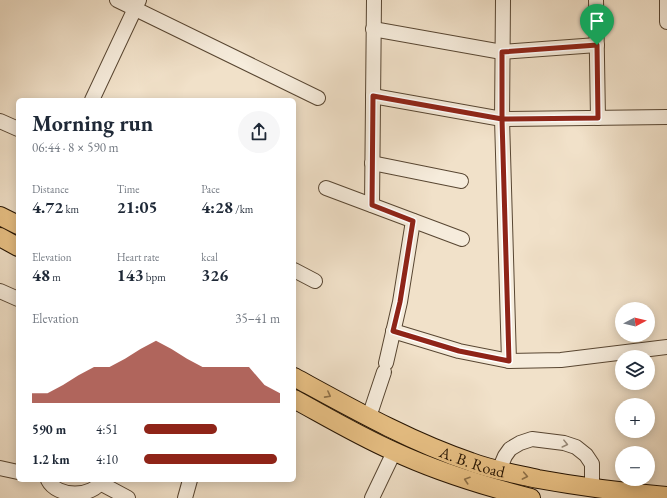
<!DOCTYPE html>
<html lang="en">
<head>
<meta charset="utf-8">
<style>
	:root { --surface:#fff; --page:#f6f6f7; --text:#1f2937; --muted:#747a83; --accent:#8f2418 }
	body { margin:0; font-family:"EB Garamond",serif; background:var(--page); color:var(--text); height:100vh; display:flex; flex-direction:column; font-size:15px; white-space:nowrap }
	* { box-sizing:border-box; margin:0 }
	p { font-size:13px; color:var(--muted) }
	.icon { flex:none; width:22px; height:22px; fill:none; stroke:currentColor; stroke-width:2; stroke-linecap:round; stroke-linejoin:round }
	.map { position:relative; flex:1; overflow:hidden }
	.details { position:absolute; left:16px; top:98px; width:280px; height:384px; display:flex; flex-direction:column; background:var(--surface); border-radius:6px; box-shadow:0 2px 10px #0003 }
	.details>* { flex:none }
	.needle { width:26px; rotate:83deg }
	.buttons { position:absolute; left:615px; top:302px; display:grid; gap:8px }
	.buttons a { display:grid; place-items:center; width:40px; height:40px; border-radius:50%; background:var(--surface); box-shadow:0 2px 10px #0003; font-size:20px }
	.pin { position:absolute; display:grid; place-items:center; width:34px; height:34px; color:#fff; margin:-41px -17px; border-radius:50% 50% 50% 0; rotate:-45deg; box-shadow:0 0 4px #0007 }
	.pin .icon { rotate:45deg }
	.round { display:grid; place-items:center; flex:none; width:42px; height:42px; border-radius:21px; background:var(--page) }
	.summary { display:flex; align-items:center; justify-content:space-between; height:68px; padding:0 16px }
	h1 { font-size:22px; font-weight:700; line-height:30px }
	.metrics { display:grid; grid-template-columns:repeat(3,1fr); gap:6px; height:68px; padding:4px 16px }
	.metrics div { display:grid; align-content:center }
	.metrics b { font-size:17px; font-weight:700 }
	.metrics small { font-size:11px; font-weight:400 }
	.metrics p { font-size:11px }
	.chart { height:112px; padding:8px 16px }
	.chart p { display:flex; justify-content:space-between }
	.chart svg { width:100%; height:72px; margin-top:4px; fill:var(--accent); opacity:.7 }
	ul { padding:0 16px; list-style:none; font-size:13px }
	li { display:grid; grid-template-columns:64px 48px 1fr; align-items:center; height:30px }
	li i { height:10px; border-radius:5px; background:var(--accent) }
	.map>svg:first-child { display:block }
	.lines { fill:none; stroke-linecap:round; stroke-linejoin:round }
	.minor-casing { stroke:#584632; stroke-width:16 }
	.major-casing { stroke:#251300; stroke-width:20 }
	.minor { stroke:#f6ecdc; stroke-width:14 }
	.major { stroke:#e8c084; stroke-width:18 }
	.oneway { stroke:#907249 }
	.oneway2 { stroke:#988a79 }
	.route-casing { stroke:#fff; stroke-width:8 }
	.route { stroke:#8f2418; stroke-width:5 }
	.labels { text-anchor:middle; stroke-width:3; stroke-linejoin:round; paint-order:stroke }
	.street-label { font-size:16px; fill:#251300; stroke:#f6ecdc }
</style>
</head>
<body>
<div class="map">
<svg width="667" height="498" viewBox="0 0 667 498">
	<rect width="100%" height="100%" fill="#f1e1c9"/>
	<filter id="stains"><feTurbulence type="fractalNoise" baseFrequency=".005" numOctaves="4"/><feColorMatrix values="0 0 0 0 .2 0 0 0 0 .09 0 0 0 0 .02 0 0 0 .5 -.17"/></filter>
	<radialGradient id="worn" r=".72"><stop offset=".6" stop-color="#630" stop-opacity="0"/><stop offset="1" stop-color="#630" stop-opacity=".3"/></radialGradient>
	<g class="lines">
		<defs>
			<g id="minor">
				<path d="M117,0L318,98"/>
				<path d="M503,0L502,119L509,361"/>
				<path d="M596,0L598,118"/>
				<path d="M667,0V22"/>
				<path d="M373,29L502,52L597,45"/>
				<path d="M373,96L502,119L667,117"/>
				<path d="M92,100L139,0"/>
				<path d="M0,121L18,129"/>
				<path d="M372,163L461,181"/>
				<path d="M326,188L462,239"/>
				<path d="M372,205L374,0"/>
				<path d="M294,270L315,281"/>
				<path d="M0,291L18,299"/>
				<path d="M393,331L459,351L509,361L561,360L667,347"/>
				<path d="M386,363L400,302L413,221"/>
				<path d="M369,417L384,372"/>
				<path d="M0,468L18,472"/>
				<path d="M499,470L505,456L510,449L520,443L532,439L564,443L576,447L586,455L592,464V488"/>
				<path d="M48,480C57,498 93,498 102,480"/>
				<path d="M100,483L128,498"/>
				<path d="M185,498L190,480"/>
				<path d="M372,498L394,452"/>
			</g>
			<g id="major">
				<path d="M0,216L18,225"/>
				<path d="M0,237L18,247"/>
				<path id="s1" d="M294,377C351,408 409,441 471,462C492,470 516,474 538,479C582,487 623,492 667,496"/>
				<path d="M294,399C327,417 359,436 393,451C438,472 484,486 531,498"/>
			</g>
		</defs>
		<!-- minor casing -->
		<use href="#minor" class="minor-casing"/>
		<!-- major casing -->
		<use href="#major" class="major-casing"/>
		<!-- minor -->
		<use href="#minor" class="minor"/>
		<!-- major -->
		<use href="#major" class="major"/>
	</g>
	<!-- one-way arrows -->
	<defs><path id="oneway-chevron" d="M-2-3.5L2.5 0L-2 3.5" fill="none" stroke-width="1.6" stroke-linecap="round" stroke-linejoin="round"/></defs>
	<g class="oneway">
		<use href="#oneway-chevron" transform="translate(328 395) rotate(28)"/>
		<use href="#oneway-chevron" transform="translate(525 476) rotate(11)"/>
		<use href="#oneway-chevron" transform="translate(467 480) rotate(-162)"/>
	</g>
	<use class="oneway2" href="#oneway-chevron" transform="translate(565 444) rotate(14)"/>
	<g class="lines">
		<defs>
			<path id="route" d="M597,45L502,52V119L373,96L372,205L413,221L400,302L393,331L459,351L509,361L502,119L598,118L597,45"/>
		</defs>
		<!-- route casing -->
		<use href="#route" class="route-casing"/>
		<!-- route -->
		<use href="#route" class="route"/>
	</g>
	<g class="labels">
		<!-- street labels -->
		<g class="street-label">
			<text dy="6" stroke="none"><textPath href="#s1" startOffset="198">A. B. Road</textPath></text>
		</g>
	</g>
	<rect width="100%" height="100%" filter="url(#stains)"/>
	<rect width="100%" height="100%" fill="url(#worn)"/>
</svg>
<div class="buttons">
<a><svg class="needle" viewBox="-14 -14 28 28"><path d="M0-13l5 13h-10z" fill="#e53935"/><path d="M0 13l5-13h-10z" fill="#747a83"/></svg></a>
<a><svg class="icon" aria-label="layers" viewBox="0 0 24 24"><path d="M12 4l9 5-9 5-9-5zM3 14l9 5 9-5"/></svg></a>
<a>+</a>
<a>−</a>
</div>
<div class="pin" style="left:597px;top:45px;background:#1e9e55"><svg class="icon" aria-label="arrive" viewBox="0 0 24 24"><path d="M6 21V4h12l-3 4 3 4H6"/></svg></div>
<section class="details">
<div class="summary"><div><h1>Morning run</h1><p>06:44 · 8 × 590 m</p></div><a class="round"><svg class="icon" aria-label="share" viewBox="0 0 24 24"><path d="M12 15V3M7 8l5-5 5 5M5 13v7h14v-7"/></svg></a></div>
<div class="metrics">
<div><p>Distance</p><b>4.72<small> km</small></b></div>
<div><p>Time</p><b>21:05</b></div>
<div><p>Pace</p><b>4:28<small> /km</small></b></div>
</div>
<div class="metrics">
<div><p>Elevation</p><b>48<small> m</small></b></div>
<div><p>Heart rate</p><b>143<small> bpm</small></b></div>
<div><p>kcal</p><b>326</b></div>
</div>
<div class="chart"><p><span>Elevation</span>35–41 m</p>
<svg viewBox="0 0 160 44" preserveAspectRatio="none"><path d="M0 44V38L10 38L20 33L30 27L40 22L50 22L60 17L70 11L80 6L90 11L100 17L110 22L120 22L130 22L140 22L150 33L160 38V44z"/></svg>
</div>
<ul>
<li><b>590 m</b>4:51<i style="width:54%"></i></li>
<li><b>1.2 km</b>4:10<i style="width:98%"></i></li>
</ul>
</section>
</div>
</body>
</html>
